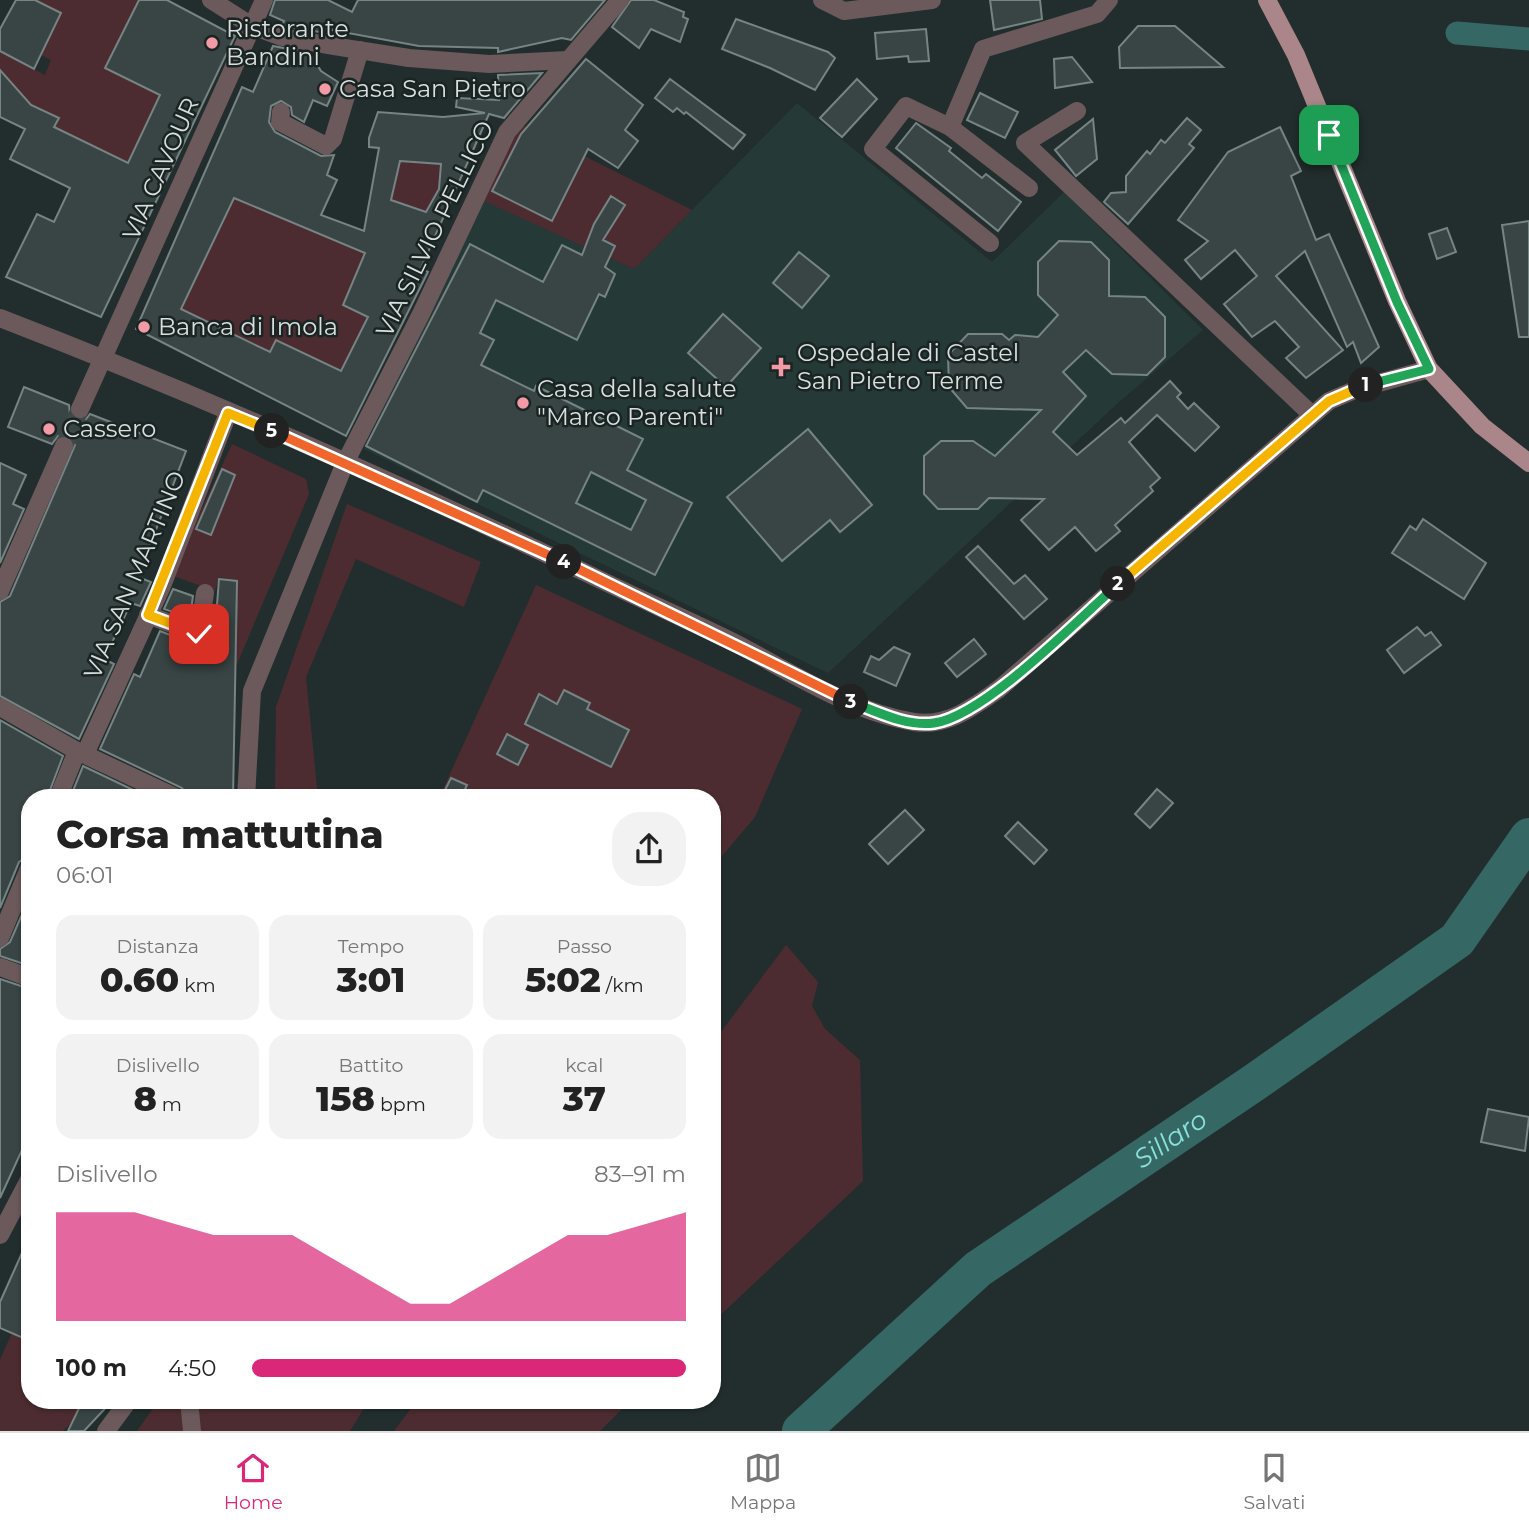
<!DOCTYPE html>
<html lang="it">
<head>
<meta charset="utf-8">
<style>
	:root { --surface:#fff; --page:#f2f2f2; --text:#222; --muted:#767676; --line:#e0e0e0; --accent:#db2777 }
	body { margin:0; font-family:Montserrat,sans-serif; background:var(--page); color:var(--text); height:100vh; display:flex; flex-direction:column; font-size:26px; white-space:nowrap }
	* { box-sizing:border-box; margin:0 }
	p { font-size:23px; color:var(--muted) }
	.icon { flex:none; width:38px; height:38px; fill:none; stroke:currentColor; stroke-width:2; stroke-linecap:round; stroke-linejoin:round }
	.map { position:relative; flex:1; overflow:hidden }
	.sheet { position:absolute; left:21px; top:789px; width:700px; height:620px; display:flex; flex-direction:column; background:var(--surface); border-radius:28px; box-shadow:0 2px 5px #0004 }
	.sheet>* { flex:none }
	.pin { position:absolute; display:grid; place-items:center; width:60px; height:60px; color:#fff; margin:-30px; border-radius:14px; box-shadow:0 4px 10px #0006 }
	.km { position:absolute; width:35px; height:35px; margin:-18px; border-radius:50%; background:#222; color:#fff; font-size:19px; line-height:35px; text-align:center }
	.round { display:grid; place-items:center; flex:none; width:74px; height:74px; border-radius:28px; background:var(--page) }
	.head { display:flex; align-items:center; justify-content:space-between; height:119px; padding:0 35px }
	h1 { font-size:38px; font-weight:800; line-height:52px }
	.figures { display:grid; grid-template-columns:repeat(3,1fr); gap:10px; height:119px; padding:7px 35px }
	.figures div { display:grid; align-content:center; border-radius:18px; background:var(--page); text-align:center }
	.figures b { font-size:35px; font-weight:800 }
	.figures small { font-size:19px; font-weight:400 }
	.figures p { font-size:19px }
	.chart { height:196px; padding:14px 35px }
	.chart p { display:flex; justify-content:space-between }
	.chart svg { width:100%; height:126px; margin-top:7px; fill:var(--accent); opacity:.7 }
	ul { padding:0 35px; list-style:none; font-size:23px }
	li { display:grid; grid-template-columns:112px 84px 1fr; align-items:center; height:52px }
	li i { height:18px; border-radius:9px; background:var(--accent) }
	.menu { display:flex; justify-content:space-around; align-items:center; height:98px; border-top:2px solid var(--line); background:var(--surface); font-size:19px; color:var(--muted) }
	.menu a { display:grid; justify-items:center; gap:4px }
	.menu .selected { color:var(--accent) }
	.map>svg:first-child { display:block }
	.built { fill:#253937 }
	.green { fill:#4d2c31 }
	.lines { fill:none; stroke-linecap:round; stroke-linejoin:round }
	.canal { stroke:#356865; stroke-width:23 }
	.river { stroke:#356865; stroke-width:38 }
	.building { fill:#384544; stroke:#768483; stroke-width:2; fill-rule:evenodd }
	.minor-tunnel { stroke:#3d4948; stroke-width:18; stroke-dasharray:18 9; stroke-linecap:butt }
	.minor { stroke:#6b595b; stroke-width:18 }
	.major { stroke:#aa8589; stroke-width:18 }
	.split-1-casing { stroke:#fff; stroke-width:14 }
	.split-2-casing { stroke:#fff; stroke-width:14 }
	.split-3-casing { stroke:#fff; stroke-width:14 }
	.split-4-casing { stroke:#fff; stroke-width:14 }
	.split-5-casing { stroke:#fff; stroke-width:14 }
	.split-6-casing { stroke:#fff; stroke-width:14 }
	.split-1 { stroke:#22a559; stroke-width:9 }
	.split-2 { stroke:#f5b400; stroke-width:9 }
	.split-3 { stroke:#22a559; stroke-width:9 }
	.split-4 { stroke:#f0652b; stroke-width:9 }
	.split-5 { stroke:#f0652b; stroke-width:9 }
	.split-6 { stroke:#f5b400; stroke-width:9 }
	.poi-dot { fill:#f39aa7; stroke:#192423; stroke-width:2.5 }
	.labels { text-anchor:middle; stroke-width:5; stroke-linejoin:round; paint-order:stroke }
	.poi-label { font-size:24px; fill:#d8dfde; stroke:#192423; text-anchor:start }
	.street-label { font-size:24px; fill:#d8dfde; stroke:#192423 }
	.water-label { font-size:26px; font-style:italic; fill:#8ae2db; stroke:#192423 }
</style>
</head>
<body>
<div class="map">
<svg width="1529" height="1431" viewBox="0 0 1529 1431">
	<rect width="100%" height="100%" fill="#222e2d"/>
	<!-- built -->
	<path class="built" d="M797,103L992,262L1064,192L1203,330L1118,403L828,673L364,449L481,198L634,269Z"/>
	<!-- green -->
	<g class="green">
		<path d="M36,0H139L160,95L128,163L54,127L58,118L31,105L13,84L0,78V51L45,75L51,60L41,55L61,13Z"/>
		<path d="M516,122L692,210L634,269L475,197Z"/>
		<path d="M400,161L441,164V171H455L426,212L391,200Z"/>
		<path d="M234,198L365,253L343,304L368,317L341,371L277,340L270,352L192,314L178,316Z"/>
		<path d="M232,444L306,479L309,494L235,669L237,581L219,577L215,591L171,575Z"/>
		<path d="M347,504L481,562L464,607L356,559L306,677L318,798H275L276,707Z"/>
		<path d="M536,585L802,709L755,817L712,868V798H439Z"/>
		<path d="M786,945L818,982L812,1006L825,1029L860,1060L863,1181L712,1323V1044Z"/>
		<path d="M12,1333L30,1341V1400H83L73,1421L63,1431H0V1360Z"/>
		<path d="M159,1400H369L350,1431H137Z"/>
		<path d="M417,1400H631L600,1431H394Z"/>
	</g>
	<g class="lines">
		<!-- canal -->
		<path class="canal" d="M1457,33L1529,39"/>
		<!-- river -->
		<path class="river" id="s1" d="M801,1431L978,1269L1255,1082L1457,940L1529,837"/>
	</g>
	<!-- building -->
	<g class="building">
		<path d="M16,0H35L61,13L34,69L0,51V29Z"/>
		<path d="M139,0H167L235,36L101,317L6,277L37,214L54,222L70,188L10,159L25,129L0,117V70L31,105L59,118L54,127L128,163L160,95L105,68Z"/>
		<path d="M275,0H328L352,12L358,0H605L571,40L562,38L498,52V48L419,46L321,28L319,32L285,26L282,25L284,21L270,15Z"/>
		<path d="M631,0H654L684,12L683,17L688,19L680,42L651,29L639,48L612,27Z"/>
		<path d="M990,0H1040L1042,19L994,30Z"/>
		<path d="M736,19L828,52L835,58L815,90L770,68L722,49Z"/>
		<path d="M1138,26H1175L1223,67L1120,68L1119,47Z"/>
		<path d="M926,29L929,61L909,62L908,56L877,59L875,33Z"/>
		<path d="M273,46L310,53L321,71L338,82L327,106L313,100L304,122L292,115L291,107L281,101L271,106L269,122L275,132L321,156L334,155L327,175L337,180L321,215L364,231L379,148L369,147V138L378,112L443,117L485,113L456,107L457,98L499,100L498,75L542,73L504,118L489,114L421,268L428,272L346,436L136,329L242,87L253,92ZM400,161L441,164L439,189L426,212L391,200ZM234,198L365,253L343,305L368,317L341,371L276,340L270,352L181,309Z"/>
		<path d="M1072,57L1092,82L1055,88L1054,59Z"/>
		<path d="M586,59L643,105L625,130L638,141L618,168L588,149L552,221L492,191L521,134Z"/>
		<path d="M670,79L745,135L733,149L686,112L684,114L677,108L673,112L655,98Z"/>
		<path d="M857,79L877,99L842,137L820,118Z"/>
		<path d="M980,93L1018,112L1005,138L967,120Z"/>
		<path d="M1187,118L1201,130L1189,144L1194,148L1128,224L1104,202L1111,193L1126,192V176L1147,151L1150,154L1161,140L1165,143Z"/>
		<path d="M1093,119L1097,159L1076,176L1055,150Z"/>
		<path d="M916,123L951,148L949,151L982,178L986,174L1021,202L998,231L896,148Z"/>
		<path d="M1280,127L1301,171L1291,176L1316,240L1329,234L1379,347L1361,363L1353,342L1347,347L1305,251L1276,276L1343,350L1306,378L1286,358L1299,347L1275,321L1252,337L1224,304L1257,276L1235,250L1201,279L1185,260L1208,241L1178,220L1228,152Z"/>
		<path d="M611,196L625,205L603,240L615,246L605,267L615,274L605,297L599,294L577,340L496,300L480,333L494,340L481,365L534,391L536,386L643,439L627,470L692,503L655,575L483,490L477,502L366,446L470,244L543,282L562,245L582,255L594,224ZM591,472L646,500L631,530L576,503Z"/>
		<path d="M1529,221V337H1519L1502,225Z"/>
		<path d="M1447,228L1456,252L1437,259L1429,234Z"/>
		<path d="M1059,241L1091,242L1109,260V296L1145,297L1165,317V357L1147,375L1112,374L1086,350L1063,372L1086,396L1053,432L1077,455L1121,418L1125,423L1170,381L1181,393L1177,397L1188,409L1194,403L1219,427L1195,451L1157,415L1129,442L1160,478L1150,487L1153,491L1115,525L1120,531L1096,551L1075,527L1049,550L1021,520L1044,499L989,498L978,509H938L924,494V456L941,441H973L995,456L1041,410L967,408L949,387L948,355L968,334H1002L1009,340L1015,335L1038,337L1058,315L1038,295V262Z"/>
		<path d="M799,252L829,276L802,308L773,283Z"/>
		<path d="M723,314L761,348L726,387L688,353Z"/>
		<path d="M24,387L69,405L70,415L76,420L86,419L90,414L186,451L138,577L151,582L140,606L131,603L104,659L114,664L79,739L0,696V602L10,596L75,445L68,435L58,436L52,444L8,427Z"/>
		<path d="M808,429L872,505L840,532L830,520L782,561L727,497Z"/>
		<path d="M0,463L26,475L13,504L24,509L0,563Z"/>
		<path d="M222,469L235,475L211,535L196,529Z"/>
		<path d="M1423,519L1486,563L1464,599L1392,553L1410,526L1416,530Z"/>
		<path d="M978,546L1014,584L1025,575L1047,599L1024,619L966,557Z"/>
		<path d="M219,579L237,581L233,798H188L182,788L100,749L134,674L140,677L160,631L196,645L208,641L217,605Z"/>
		<path d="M173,589L193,596L190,618L164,609Z"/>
		<path d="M1417,627L1425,636L1431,632L1441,645L1404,673L1387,650Z"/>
		<path d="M974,639L986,654L957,677L945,663Z"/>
		<path d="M894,647L910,654L896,686L864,672L871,656L879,660Z"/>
		<path d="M564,690L590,703L587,709L629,730L611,767L525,724L539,694L557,704Z"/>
		<path d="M0,720L63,756L47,798H30V855L19,862L0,908Z"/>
		<path d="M507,734L528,745L518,765L497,754Z"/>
		<path d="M83,766L150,798H70Z"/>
		<path d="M451,778L467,785L461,798H441Z"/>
		<path d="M1157,789L1173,803L1150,828L1135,814Z"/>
		<path d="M905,810L924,830L888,864L869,844Z"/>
		<path d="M1018,822L1047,850L1034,864L1005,836Z"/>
		<path d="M30,896V966L0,956V949L10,942Z"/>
		<path d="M0,979L30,989V1153L22,1150L0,1198Z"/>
		<path d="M1488,1109L1529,1117L1525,1151L1481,1142Z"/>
		<path d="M30,1235V1341L0,1328V1302Z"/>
		<path d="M83,1400H113L84,1431H68Z"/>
	</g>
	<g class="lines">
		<!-- minor-tunnel -->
		<path class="minor-tunnel" d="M64,446L80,409"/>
		<!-- minor -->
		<g class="minor">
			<path d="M211,0L252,26L282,37L333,46L409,58L489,64L568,60"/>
			<path d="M822,0L844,11L932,0"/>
			<path d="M1077,111L1025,143L1312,415"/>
			<path d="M281,112L280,122L326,146L333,139L360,50"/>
			<path d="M950,127L1029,188"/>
			<path d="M990,243L873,149L906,106L950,127L983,49L1097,14L1109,0"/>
			<path d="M0,318C205,397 407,487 605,582C649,603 695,623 739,645C794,674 852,712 914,722C948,727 973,707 999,689L1329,401L1357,389L1429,369"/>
			<path d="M80,409L264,0"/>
			<path d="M0,591L64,446"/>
			<path d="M148,615L199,634L205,593"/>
			<path d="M0,707L77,751L177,798"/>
			<path d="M85,754L162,586L228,413"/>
			<path d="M58,798L77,751"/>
			<path d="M246,798L252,691L345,463L421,314L507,132L620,0"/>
			<path d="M0,938L30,866"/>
			<path d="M0,967L30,978"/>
			<path d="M0,1235L30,1178"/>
			<path d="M189,1400L192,1431"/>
			<path d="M106,1431L129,1400"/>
		</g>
		<!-- major -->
		<path class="major" d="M1267,0L1296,55L1397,301L1429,369L1482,426L1529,463"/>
	</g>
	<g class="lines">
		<defs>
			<path id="split-1" d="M1329,135L1397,302L1429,369L1366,385"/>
			<path id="split-2" d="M1118,584L1329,401L1366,385"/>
			<path id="split-3" d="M851,702C876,711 906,727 934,723C984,716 1078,620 1118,584"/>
			<path id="split-4" d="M564,562L851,702"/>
			<path id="split-5" d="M272,431L564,562"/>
			<path id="split-6" d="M199,634L148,615L228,413L272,431"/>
		</defs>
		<!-- split-1 casing -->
		<use href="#split-1" class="split-1-casing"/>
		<!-- split-2 casing -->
		<use href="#split-2" class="split-2-casing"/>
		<!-- split-3 casing -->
		<use href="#split-3" class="split-3-casing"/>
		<!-- split-4 casing -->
		<use href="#split-4" class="split-4-casing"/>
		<!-- split-5 casing -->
		<use href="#split-5" class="split-5-casing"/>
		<!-- split-6 casing -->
		<use href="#split-6" class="split-6-casing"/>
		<!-- split-1 -->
		<use href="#split-1" class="split-1"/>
		<!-- split-2 -->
		<use href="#split-2" class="split-2"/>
		<!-- split-3 -->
		<use href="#split-3" class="split-3"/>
		<!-- split-4 -->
		<use href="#split-4" class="split-4"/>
		<!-- split-5 -->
		<use href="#split-5" class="split-5"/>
		<!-- split-6 -->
		<use href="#split-6" class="split-6"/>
	</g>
	<!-- markers -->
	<g class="poi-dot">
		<circle cx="212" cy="43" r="7"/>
		<circle cx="325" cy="89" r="7"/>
		<circle cx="144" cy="327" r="7"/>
		<path d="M777.5 356.5h7v7h7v7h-7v7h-7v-7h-7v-7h7z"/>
		<circle cx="523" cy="403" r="7"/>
		<circle cx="49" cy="429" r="7"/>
	</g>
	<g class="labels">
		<!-- poi labels -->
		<g class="poi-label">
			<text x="226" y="37">Ristorante<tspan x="226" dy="28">Bandini</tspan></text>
			<text x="339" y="97">Casa San Pietro</text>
			<text x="158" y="335">Banca di Imola</text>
			<text x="797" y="361">Ospedale di Castel<tspan x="797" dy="28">San Pietro Terme</tspan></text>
			<text x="537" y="397">Casa della salute<tspan x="537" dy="28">"Marco Parenti"</tspan></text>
			<text x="63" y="437">Cassero</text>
		</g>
		<!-- street labels -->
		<g class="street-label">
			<text transform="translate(161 169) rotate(-66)" y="8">VIA CAVOUR</text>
			<text transform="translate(435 229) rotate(-64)" y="8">VIA SILVIO PELLICO</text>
			<text transform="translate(135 575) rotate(-67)" y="8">VIA SAN MARTINO</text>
		</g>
		<!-- water labels -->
		<g class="water-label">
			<text dy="9" stroke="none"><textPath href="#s1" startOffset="472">Sillaro</textPath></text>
		</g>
	</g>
</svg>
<div class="pin" style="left:1329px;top:135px;background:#1e9e55"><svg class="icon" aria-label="arrive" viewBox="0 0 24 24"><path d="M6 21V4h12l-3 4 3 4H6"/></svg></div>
<div class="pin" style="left:199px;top:634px;background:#d93025"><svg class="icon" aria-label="check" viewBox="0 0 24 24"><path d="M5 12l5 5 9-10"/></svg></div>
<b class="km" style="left:1366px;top:385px">1</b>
<b class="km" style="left:1118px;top:584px">2</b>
<b class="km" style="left:851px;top:702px">3</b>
<b class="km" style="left:564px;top:562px">4</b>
<b class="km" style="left:272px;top:431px">5</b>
<section class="sheet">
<div class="head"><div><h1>Corsa mattutina</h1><p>06:01</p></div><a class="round"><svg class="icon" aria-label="share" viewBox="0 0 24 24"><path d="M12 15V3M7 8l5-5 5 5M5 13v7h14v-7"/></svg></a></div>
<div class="figures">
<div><p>Distanza</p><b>0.60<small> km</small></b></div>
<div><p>Tempo</p><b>3:01</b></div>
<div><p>Passo</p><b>5:02<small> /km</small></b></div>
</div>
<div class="figures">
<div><p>Dislivello</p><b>8<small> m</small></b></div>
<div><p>Battito</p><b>158<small> bpm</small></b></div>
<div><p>kcal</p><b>37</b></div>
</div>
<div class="chart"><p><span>Dislivello</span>83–91 m</p>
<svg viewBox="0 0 160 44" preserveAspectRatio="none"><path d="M0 44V6L10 6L20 6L30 10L40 14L50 14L60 14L70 22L80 30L90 38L100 38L110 30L120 22L130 14L140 14L150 10L160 6V44z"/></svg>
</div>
<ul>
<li><b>100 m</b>4:50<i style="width:100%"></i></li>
</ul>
</section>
</div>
<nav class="menu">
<a class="selected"><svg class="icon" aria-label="home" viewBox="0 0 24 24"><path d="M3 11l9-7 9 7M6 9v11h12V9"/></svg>Home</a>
<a><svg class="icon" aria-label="map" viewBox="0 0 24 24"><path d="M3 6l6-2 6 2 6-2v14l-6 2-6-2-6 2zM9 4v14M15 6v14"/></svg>Mappa</a>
<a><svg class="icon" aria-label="saved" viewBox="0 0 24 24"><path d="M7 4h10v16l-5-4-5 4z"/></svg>Salvati</a>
</nav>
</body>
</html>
